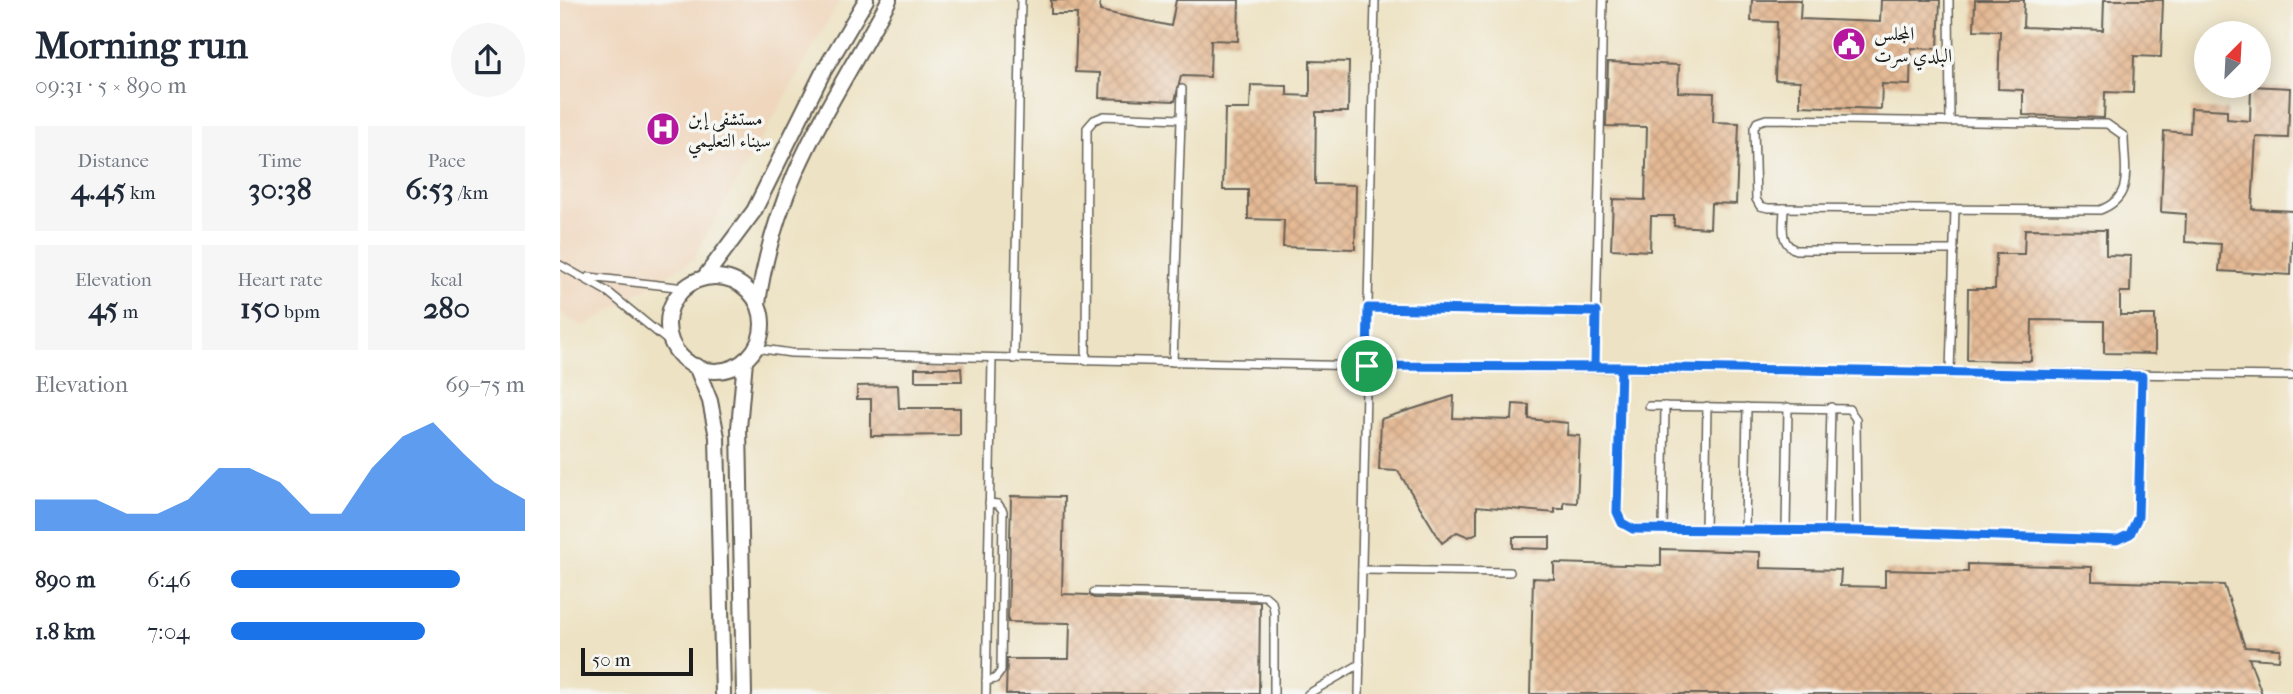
<!DOCTYPE html>
<html lang="en">
<head>
<meta charset="utf-8">
<style>
	:root { --surface:#fff; --page:#f6f6f7; --text:#1f2937; --muted:#747a83; --accent:#1a73e8 }
	body { margin:0; font-family:"IM FELL French Canon",Amiri,serif; background:var(--page); color:var(--text); height:100vh; display:flex; flex-direction:column; font-size:26px; white-space:nowrap }
	* { box-sizing:border-box; margin:0 }
	p { font-size:23px; color:var(--muted) }
	.icon { flex:none; width:38px; height:38px; fill:none; stroke:currentColor; stroke-width:2; stroke-linecap:round; stroke-linejoin:round }
	.map { position:relative; flex:1; overflow:hidden }
	.drawer { display:flex; flex-direction:column; background:var(--surface); width:560px }
	.drawer>* { flex:none }
	.needle { width:46px; rotate:24deg }
	.fabs { position:absolute; left:1634px; top:21px; display:grid; gap:14px }
	.fabs a { display:grid; place-items:center; width:77px; height:77px; border-radius:50%; background:var(--surface); box-shadow:0 4px 18px #0003; font-size:35px }
	.scale { position:absolute; left:21px; bottom:18px; width:112px; box-sizing:border-box; padding-left:7px; border:4px solid #1c1c1c; border-top:0; font-size:19px; line-height:24px; white-space:nowrap; color:#1c1c1c; -webkit-text-stroke:5px #f6f6f2; paint-order:stroke }
	.pin { position:absolute; display:grid; place-items:center; width:60px; height:60px; color:#fff; margin:-30px; border:4px solid #fff; border-radius:50%; box-shadow:0 2px 7px #0007 }
	.round { display:grid; place-items:center; flex:none; width:74px; height:74px; border-radius:37px; background:var(--page) }
	.summary { display:flex; align-items:center; justify-content:space-between; height:119px; padding:0 35px }
	h1 { font-size:38px; font-weight:700; line-height:52px }
	.figures { display:grid; grid-template-columns:repeat(3,1fr); gap:10px; height:119px; padding:7px 35px }
	.figures div { display:grid; align-content:center; border-radius:0px; background:var(--page); text-align:center }
	.figures b { font-size:30px; font-weight:700 }
	.figures small { font-size:19px; font-weight:400 }
	.figures p { font-size:19px }
	.chart { height:196px; padding:14px 35px }
	.chart p { display:flex; justify-content:space-between }
	.chart svg { width:100%; height:126px; margin-top:7px; fill:var(--accent); opacity:.7 }
	ul { padding:0 35px; list-style:none; font-size:23px }
	li { display:grid; grid-template-columns:112px 84px 1fr; align-items:center; height:52px }
	li i { height:18px; border-radius:9px; background:var(--accent) }
	main { display:flex; flex:1; min-height:0 }
	.map>svg:first-child { display:block }
	.built { fill:#efd6bc }
	.building { fill:url(#building-cross-hatch) }
	.lines { fill:none; stroke-linecap:round; stroke-linejoin:round }
	.lane-casing { stroke:#656156; stroke-width:10 }
	.street-casing { stroke:#656156; stroke-width:18 }
	.lane { stroke:#fff; stroke-width:7 }
	.street { stroke:#fff; stroke-width:14 }
	.route-casing { stroke:#fff; stroke-width:14 }
	.route { stroke:#1a73e8; stroke-width:9 }
	.labels { text-anchor:middle; stroke-width:7; stroke-linejoin:round; paint-order:stroke }
	.poi-label { font-size:19px; fill:#1c1c1c; stroke:#f6f6f2; text-anchor:start }
</style>
</head>
<body>
<main>
<section class="drawer">
<div class="summary"><div><h1>Morning run</h1><p>09:31 · 5 × 890 m</p></div><a class="round"><svg class="icon" aria-label="share" viewBox="0 0 24 24"><path d="M12 15V3M7 8l5-5 5 5M5 13v7h14v-7"/></svg></a></div>
<div class="figures">
<div><p>Distance</p><b>4.45<small> km</small></b></div>
<div><p>Time</p><b>30:38</b></div>
<div><p>Pace</p><b>6:53<small> /km</small></b></div>
</div>
<div class="figures">
<div><p>Elevation</p><b>45<small> m</small></b></div>
<div><p>Heart rate</p><b>150<small> bpm</small></b></div>
<div><p>kcal</p><b>280</b></div>
</div>
<div class="chart"><p><span>Elevation</span>69–75 m</p>
<svg viewBox="0 0 160 44" preserveAspectRatio="none"><path d="M0 44V33L10 33L20 33L30 38L40 38L50 33L60 22L70 22L80 27L90 38L100 38L110 22L120 11L130 6L140 17L150 27L160 33V44z"/></svg>
</div>
<ul>
<li><b>890 m</b>6:46<i style="width:78%"></i></li>
<li><b>1.8 km</b>7:04<i style="width:66%"></i></li>
</ul>
</section>
<div class="map">
<svg width="1733" height="694" viewBox="0 0 1733 694">
	<defs>
		<pattern id="building-cross-hatch" width="8" height="8" patternUnits="userSpaceOnUse" patternTransform="scale(1.75)"><rect width="8" height="8" fill="#e4b994"/><path d="M0 0l8 8M0 8l8-8" fill="none" stroke="#c39e7f"/></pattern>
	</defs>
	<rect width="100%" height="100%" fill="#f6f6f2"/>
	<filter id="ink" filterUnits="userSpaceOnUse"><feTurbulence type="fractalNoise" baseFrequency=".0143" numOctaves="2"/><feDisplacementMap in="SourceGraphic" scale="14" xChannelSelector="R" yChannelSelector="G"/><feConvolveMatrix kernelMatrix="1 2 1 2 8 2 1 2 1" color-interpolation-filters="sRGB"/></filter>
	<filter id="wash" filterUnits="userSpaceOnUse"><feTurbulence type="fractalNoise" baseFrequency=".00686" numOctaves="4" result="noise"/><feDisplacementMap in="SourceGraphic" scale="28" xChannelSelector="R" yChannelSelector="G"/><feGaussianBlur stdDeviation="1.57" result="paint"/><feColorMatrix in="noise" values="0 0 0 0 0 0 0 0 0 0 0 0 0 0 0 0 0 1.4 0 .05"/><feComposite in="paint" operator="in"/></filter>
	<g filter="url(#wash)">
		<rect width="100%" height="100%" fill="#ede2c3"/>
		<!-- built -->
		<path class="built" d="M0,0H280L133,259L24,327L0,313Z"/>
		<g id="blocks">
			<!-- building -->
			<g class="building">
				<path d="M491,0H540V11L611,26L616,0H679L678,41L651,40L650,77L621,76L615,101L539,98L540,73L515,72L517,14H491Z"/>
				<path d="M1192,0H1241L1240,19L1320,22L1321,0H1380L1378,49L1351,48L1350,85L1322,84L1321,109L1240,106V81L1215,80L1217,22L1191,21Z"/>
				<path d="M1415,0H1464L1463,27L1543,30L1544,0H1603L1601,57L1574,56L1573,93L1545,92L1544,118L1463,115V90L1438,89L1440,31L1414,30Z"/>
				<path d="M750,61L789,62L788,112H756L755,184L796,185L795,249L723,247L724,220L688,219V190H663L665,109H690L691,85L727,86V95L750,96Z"/>
				<path d="M1048,62L1119,65L1118,92L1154,93L1153,122L1179,123L1176,204L1151,203L1150,228L1114,226V216H1091L1090,251L1051,249L1053,199L1085,200L1087,127L1046,126Z"/>
				<path d="M1691,86L1730,88L1728,138L1696,137L1692,209L1733,211L1731,275L1659,271L1661,244L1625,242L1626,214L1601,212L1604,131L1630,133L1631,108L1667,110V119L1690,121Z"/>
				<path d="M1465,229L1546,230V255L1571,256L1570,292H1560V315H1595V354L1544,353V321L1472,320L1471,361L1407,360L1408,289H1435L1436,254H1464Z"/>
				<path d="M355,368H401L402,381H355Z"/>
				<path d="M338,385L339,408H400V435L311,436V399H297V386Z"/>
				<path d="M894,396L893,418L952,420L953,404L969,405V419L1008,423L1007,435L1020,436L1017,503L1004,502V509H995V513L917,506V533L909,537L897,532L882,543L838,471L819,470L821,419Z"/>
				<path d="M451,496L504,497L502,594L529,595L534,598L700,602L699,694H446L447,659H509L510,623L448,622Z"/>
				<path d="M953,537H990V549L953,548Z"/>
				<path d="M1101,549L1200,552V568L1281,570L1280,586L1325,587V570L1408,572V564L1532,567V581L1664,585L1685,647L1720,649L1719,660L1689,658L1702,694H970L973,578L994,579V563L1101,566Z"/>
			</g>
		</g>
	</g>
	<g filter="url(#ink)">
		<use href="#blocks" fill-opacity="0" stroke="#656156" stroke-width="2"/>
		<g class="lines">
			<defs>
				<g id="lane">
					<path d="M1389,0L1390,122"/>
					<path d="M1206,119L1547,124L1564,136C1564,168 1575,197 1540,210L1208,208L1200,206L1196,199L1194,128L1197,122Z"/>
					<path d="M1224,208C1224,224 1218,243 1236,250H1394"/>
					<path d="M0,265L48,292L113,345"/>
					<path d="M29,277L125,288"/>
					<path d="M808,308L1036,312"/>
					<path d="M196,348L231,353L807,366L1733,376"/>
					<path d="M454,359L461,0"/>
					<path d="M526,361L527,128L534,120L544,116L621,119"/>
					<path d="M613,362L622,89"/>
					<path d="M1035,367L1043,0"/>
					<path d="M1061,367L1057,512L1060,520L1069,528L1297,531L1557,540L1571,534L1578,517L1582,376"/>
					<path d="M1390,372L1395,209"/>
					<path d="M1089,406L1289,409L1296,419L1297,531"/>
					<path d="M1103,529L1105,406"/>
					<path d="M1145,530L1147,406"/>
					<path d="M1185,530L1187,407"/>
					<path d="M1226,530L1228,407"/>
					<path d="M1268,530L1271,407"/>
					<path d="M802,570L950,572"/>
					<path d="M534,592L705,596L712,602L714,611V694"/>
					<path d="M426,681L435,679L441,671L443,511L438,504L429,503"/>
					<path d="M426,694L432,359"/>
					<path d="M748,694L800,664"/>
					<path d="M799,694L815,0"/>
				</g>
				<g id="street">
					<circle cx="155" cy="324" r="47"/>
					<path d="M144,278L194,211L262,74L306,0"/>
					<path d="M198,303C215,182 272,104 329,0"/>
					<path d="M136,366L150,401L157,437L163,694"/>
					<path d="M184,694L179,428L185,360"/>
				</g>
			</defs>
			<!-- lane casing -->
			<use href="#lane" class="lane-casing"/>
			<!-- street casing -->
			<use href="#street" class="street-casing"/>
			<!-- lane -->
			<use href="#lane" class="lane"/>
			<!-- street -->
			<use href="#street" class="street"/>
		</g>
	</g>
	<g class="lines" filter="url(#ink)">
		<defs>
			<path id="route" d="M807,366C891,366 976,367 1061,367L1057,512L1062,523L1073,529L1297,531L1557,540L1570,534L1578,517L1582,376L1061,367H1035L1036,312L808,308L807,366"/>
		</defs>
		<!-- route casing -->
		<use href="#route" class="route-casing"/>
		<!-- route -->
		<use href="#route" class="route"/>
	</g>
	<!-- icons -->
	<defs>
		<symbol id="civic-disc" viewBox="-11 -11 22 22"><circle r="9.5" fill="#b5179e" stroke="#f6f6f2"/><path d="M-.6-6.5H3V-4.5H.6V-3L4-1V1h2V6H-6V1h2V-1L-.6-3ZM-1.2 2.5V6h2.4V2.5Z" fill="#fff"/></symbol>
		<symbol id="hospital-disc" viewBox="-11 -11 22 22"><circle r="9.5" fill="#b5179e" stroke="#f6f6f2"/><path d="M-5-5h3v3.5h4V-5h3V5h-3V1.5h-4V5h-3Z" fill="#fff"/></symbol>
	</defs>
	<g fill-rule="evenodd">
		<use href="#civic-disc" x="1270" y="25" width="38" height="38"/>
		<use href="#hospital-disc" x="84" y="110" width="38" height="38"/>
	</g>
	<g class="labels">
		<!-- poi labels -->
		<g class="poi-label">
			<text x="1314" y="40">المجلس<tspan x="1314" dy="22">البلدي سرت</tspan></text>
			<text x="128" y="125">مستشفى إبن<tspan x="128" dy="22">سيناء التعليمي</tspan></text>
		</g>
	</g>
</svg>
<div class="fabs">
<a><svg class="needle" viewBox="-14 -14 28 28"><path d="M0-13l5 13h-10z" fill="#e53935"/><path d="M0 13l5-13h-10z" fill="#747a83"/></svg></a>
</div>
<div class="scale">50 m</div>
<div class="pin" style="left:807px;top:366px;background:#1e9e55"><svg class="icon" aria-label="arrive" viewBox="0 0 24 24"><path d="M6 21V4h12l-3 4 3 4H6"/></svg></div>
</div>
</main>
</body>
</html>
